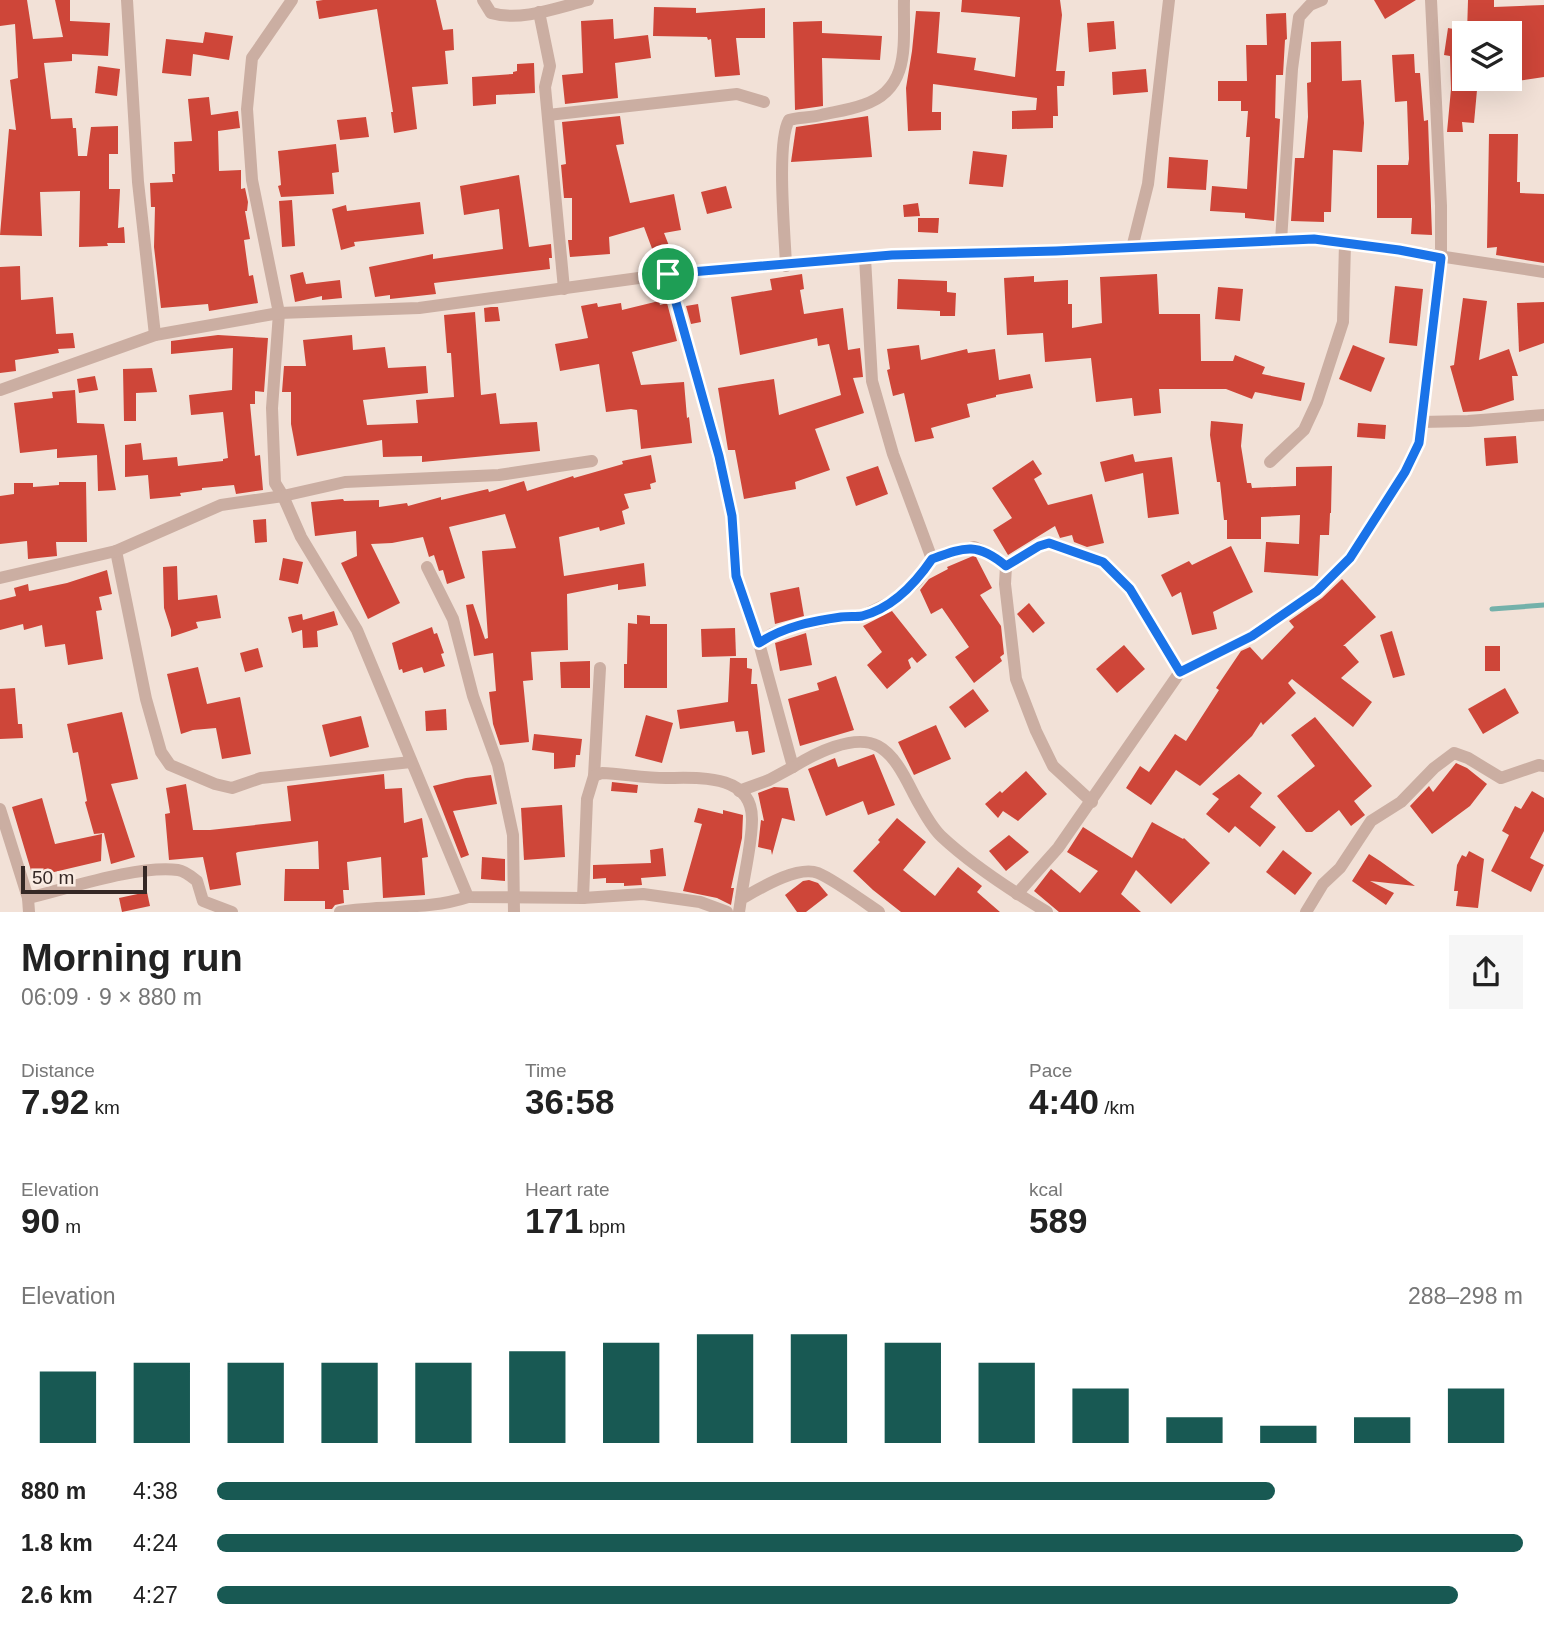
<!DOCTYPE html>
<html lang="en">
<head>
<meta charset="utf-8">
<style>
	:root { --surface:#fff; --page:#f6f6f6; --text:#222; --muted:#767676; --accent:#185953 }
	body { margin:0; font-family:Helvetica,sans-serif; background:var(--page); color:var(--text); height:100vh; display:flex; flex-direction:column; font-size:26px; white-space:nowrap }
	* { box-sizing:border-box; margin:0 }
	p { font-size:23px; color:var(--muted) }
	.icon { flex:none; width:38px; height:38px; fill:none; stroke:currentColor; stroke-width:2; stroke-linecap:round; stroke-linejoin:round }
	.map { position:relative; height:912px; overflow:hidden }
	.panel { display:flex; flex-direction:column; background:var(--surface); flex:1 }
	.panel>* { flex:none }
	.fabs { position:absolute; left:1452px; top:21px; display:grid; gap:14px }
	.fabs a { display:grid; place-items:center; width:70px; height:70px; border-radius:0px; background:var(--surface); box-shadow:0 7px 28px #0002; font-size:35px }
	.scale { position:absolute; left:21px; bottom:18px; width:126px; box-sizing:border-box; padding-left:7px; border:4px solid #352825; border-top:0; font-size:19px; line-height:24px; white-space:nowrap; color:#352825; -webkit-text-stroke:5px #faece3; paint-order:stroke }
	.pin { position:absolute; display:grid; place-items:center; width:60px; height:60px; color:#fff; margin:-30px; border:4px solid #fff; border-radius:50%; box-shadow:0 2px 7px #0007 }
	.round { display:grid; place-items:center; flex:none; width:74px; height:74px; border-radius:0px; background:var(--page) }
	.summary { display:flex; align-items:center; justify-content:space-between; height:119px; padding:0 21px }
	h1 { font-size:38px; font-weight:700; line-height:52px }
	.stats { display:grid; grid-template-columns:repeat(3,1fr); gap:10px; height:119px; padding:7px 21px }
	.stats div { display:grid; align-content:center }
	.stats b { font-size:35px; font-weight:700 }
	.stats small { font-size:19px; font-weight:400 }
	.stats p { font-size:19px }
	.chart { height:196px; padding:14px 21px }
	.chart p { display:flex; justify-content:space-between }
	.chart svg { width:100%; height:126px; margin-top:7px; stroke:var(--accent); stroke-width:6 }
	ul { padding:0 21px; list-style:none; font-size:23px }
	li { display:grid; grid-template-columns:112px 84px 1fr; align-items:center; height:52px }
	li i { height:18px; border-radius:9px; background:var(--accent) }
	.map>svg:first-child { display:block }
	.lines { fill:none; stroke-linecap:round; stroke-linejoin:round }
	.stream { stroke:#74b1aa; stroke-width:5 }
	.building { fill:#ce4639 }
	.street { stroke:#cbaea2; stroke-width:12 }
	.route-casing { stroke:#fff; stroke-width:14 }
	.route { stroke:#1a73e8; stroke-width:9 }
</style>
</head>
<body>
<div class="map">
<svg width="1544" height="912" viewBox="0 0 1544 912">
	<rect width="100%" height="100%" fill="#f2e1d7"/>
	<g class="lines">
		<!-- stream -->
		<path class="stream" d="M1492,609L1544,605"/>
	</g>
	<!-- building -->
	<g class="building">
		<path d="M0,0H27L33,39L63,37L55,0H70V21L110,23L108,56L72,54V61L44,63L51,119L72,118L73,128H76L78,156H87L91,127L118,126V154H109V189H120L118,228L124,227L125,243H107L108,246L79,247L80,191L40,192L42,236L0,235L9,129L16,130L10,80L18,78L15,24L0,26Z"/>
		<path d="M323,0H436L443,30L453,29L454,50L445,51L448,84L412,87L417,129L394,133L391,112H393L377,9L319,19L316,1Z"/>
		<path d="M962,0H1060L1062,15L1056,71H1065L1064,86H1057L1058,116H1053V128L1012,129V111L1036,110L1037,98L933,84L932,112H941V130L908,131L906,88L912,51L916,11L940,12L937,53L976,58L974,70L1015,77L1020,17L961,12Z"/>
		<path d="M1374,0H1416L1385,19Z"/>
		<path d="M1468,0H1494V7L1544,5V77L1510,82V33H1467Z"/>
		<path d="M654,7L696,8V13L765,8V38H736L740,75L715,77L711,39L708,40L707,37L653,36Z"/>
		<path d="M1286,13L1287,39L1285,40L1283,75H1276L1275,118L1280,119L1274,221L1245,218V213L1210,211L1212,186L1247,189L1250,137H1246L1248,111H1241V101H1218V81H1247L1246,45H1267L1266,14Z"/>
		<path d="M613,19L614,39L648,35L651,58L615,63L618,98L565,104L562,75L583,73L581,21Z"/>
		<path d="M822,21V33L882,36L880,60L822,58L823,106L795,110L793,22Z"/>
		<path d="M1114,21L1116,49L1089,52L1087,23Z"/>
		<path d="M1448,28L1465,31V79H1478L1474,123L1462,122L1463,132H1447L1451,89L1450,56L1444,55Z"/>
		<path d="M205,32L233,36L229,60L193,54L191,76L162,73L166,39L203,43Z"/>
		<path d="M1341,41L1342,81L1361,80L1364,123L1362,152L1333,150L1331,212H1324V222L1291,221L1295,158H1304L1308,117L1307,83L1311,82V42Z"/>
		<path d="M1414,54L1415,73H1420L1424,121L1428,120L1432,235L1411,234L1412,218H1377V165H1408L1409,159L1407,101L1395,102L1392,55Z"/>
		<path d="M534,63L535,93L496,95V104L473,106L472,77L513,74V72L517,71V64Z"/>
		<path d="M98,66L120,69L117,96L95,93Z"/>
		<path d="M1146,69L1148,92L1113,95L1112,72Z"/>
		<path d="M209,97L211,115L238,111L240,128L218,131L219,171L241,170V189L245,188L248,202L247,211H245L250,239L244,240L249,276L253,275L258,303L209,311L208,304L161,308L154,247L155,207H151L150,183L173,182L172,174H175L174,142L192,141L188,99Z"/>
		<path d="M620,116L624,144L616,145L630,203L674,194L681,230L664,233L673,256L657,262L644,227L609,237L610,254L570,257L568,240H572V198H564L561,165L566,164L562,122Z"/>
		<path d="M868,116L872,157L791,162L796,127Z"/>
		<path d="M366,117L369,137L340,140L337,120Z"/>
		<path d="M1489,134H1518L1517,182H1520V193L1544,194V263L1496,255L1497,247L1487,248Z"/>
		<path d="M336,144L339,172L332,173L334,194L281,197L278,186L281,185L278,151Z"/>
		<path d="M973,151L1007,155L1003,187L969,184Z"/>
		<path d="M1169,157L1208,160L1206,190L1167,188Z"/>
		<path d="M519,175L529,247L551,244L552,258H549L550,269L434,283L436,294L390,299V295L375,297L369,267L433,254V259L503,249L499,209L464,215L460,186Z"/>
		<path d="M726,186L732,208L707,214L701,192Z"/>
		<path d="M292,200L295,246L282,247L279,201Z"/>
		<path d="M420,202L424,234L354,242L355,246L341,250L332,209L346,205L347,211Z"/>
		<path d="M918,203L920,216L904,217L903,205Z"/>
		<path d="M918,218H939L938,233L918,232Z"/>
		<path d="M20,266L21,300L53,297L56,334L73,333L75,348L58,349L59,353L15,360L16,371L0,373V267Z"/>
		<path d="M303,272L306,284L340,280L342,298L322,300V296L295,302L290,275Z"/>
		<path d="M802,274L804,289L800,290L804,314L843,308L848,350L860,348L863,377L853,378L864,413L815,429L830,470L795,482L796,489L744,499L735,450H728L718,388L774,379L779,415L841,395L829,344L818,346L817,338L740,355L731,297L772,290L770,279Z"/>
		<path d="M1157,274L1159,314H1200L1201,361H1233L1235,355L1265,367L1262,374L1305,383L1301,401L1255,392L1252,399L1226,389H1159L1161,413L1134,416L1132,398L1096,402L1091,358L1045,362L1043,333L1007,335L1004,278L1034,276V282L1068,280V304H1072V328L1102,323L1100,277Z"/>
		<path d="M898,279L947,281V292L956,293L955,316H940V311L897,309Z"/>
		<path d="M1395,286L1423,289L1417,346L1389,343Z"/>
		<path d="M1218,287L1243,289L1240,321L1215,319Z"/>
		<path d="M1463,298L1487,301L1479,360L1509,349L1518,376H1512L1514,400L1481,411L1463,412L1450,366L1454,365Z"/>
		<path d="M659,301L660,305L667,303L677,341L632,352L641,385L684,382L687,418L689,417L692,443L641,449L637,410L631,409L606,412L599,364L560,371L555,344L588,338L581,306L597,303L598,307L621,303L622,310Z"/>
		<path d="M1544,302V343L1519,352L1517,303Z"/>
		<path d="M698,304L701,322L691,324L686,306Z"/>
		<path d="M491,307H498L500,321L485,322L484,308Z"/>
		<path d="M475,312L481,395L496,393L500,424L537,422L540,451L422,462V456L383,457L382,440L297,456L291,424V392H282L284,366H306L303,340L352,335L353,350L385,347L388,368L426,366L428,393L363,400L367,425L418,423L416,400L454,397L451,353H447L444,315Z"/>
		<path d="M218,335L268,338L264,392L255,391V404H250L255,456L260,455L263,490L236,494L234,485L202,488V490L180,493L181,496L150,499L148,475L125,477V445L141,443L143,460L177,457L178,466L223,461V459L228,458L223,412L191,415L189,395L232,390L233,348L171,354V341Z"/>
		<path d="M919,345L921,360L967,349L968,353L995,349L999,380L1030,374L1033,388L996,395V397L967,404L970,417L931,428L934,438L915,442L904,393L893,396L887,370L890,369L887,349Z"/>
		<path d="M1353,345L1385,358L1371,392L1339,379Z"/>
		<path d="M152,368L157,392L136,393V421H124L123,369Z"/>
		<path d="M95,376L98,390L79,393L77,379Z"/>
		<path d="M75,390L77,423L104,424L116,490L98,491L97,455L57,458V449L20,453L14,403L53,398L52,392Z"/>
		<path d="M1211,421L1243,424L1241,446L1247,483H1251L1252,488L1296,486V467L1332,466L1331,513H1330L1329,535H1320L1318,576L1264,572L1266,542L1299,544L1300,515L1261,517V539H1227V520H1224L1220,482H1217L1210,435Z"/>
		<path d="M1358,423L1386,425L1385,439L1357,437Z"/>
		<path d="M1516,436L1518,463L1486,466L1484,438Z"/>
		<path d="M1133,454L1135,462L1172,457L1179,514L1148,518L1143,473L1105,482L1100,462Z"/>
		<path d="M651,455L656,482L650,484L651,489L624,494L629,508L622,511L625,524L600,531L599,527L559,537L564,576L644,563L646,586L618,590V584L567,594L568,650L531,652L533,680L523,681L529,742L500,745L493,724L489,692L496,691L493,653L474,656L466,605L473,604L485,639L488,638L482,551L516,548L505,514L449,527L465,578L447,584L443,570L439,571L434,555L429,557L423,537L392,543L371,544L400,603L368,619L341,563L357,556L356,531L315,536L311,502L343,499L344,501L379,500V507L407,503L408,506L441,497V500L488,489L489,492L524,481L527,491L573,476L574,478L623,464L622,461Z"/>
		<path d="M1033,460L1042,474L1034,479L1048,505L1092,494L1104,543L1087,547L1074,542L1072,535L1060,538L1055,526L1008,555L993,530L1012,518L992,488Z"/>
		<path d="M878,466L888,494L856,506L846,477Z"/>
		<path d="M59,482H86L87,542H56L57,556L28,559L27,541L0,544V496L14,494V483H33V487L59,485Z"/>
		<path d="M266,519L267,542L255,543L253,520Z"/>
		<path d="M1231,546L1253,592L1213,612L1217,629L1192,635L1181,592L1172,597L1161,575L1189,561L1192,565Z"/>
		<path d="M973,556L976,557L992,588L980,595L1001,626L1004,654L1000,657L1002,661L974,683L955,657L969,647L942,608L931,614L920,590L929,579L948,569L947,567Z"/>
		<path d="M283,558L303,562L298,584L279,580Z"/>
		<path d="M177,566L178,600L217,595L221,618L196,622L198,628L171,637V630L164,608L163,567Z"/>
		<path d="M107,570L112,594L99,597L102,610L96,611L103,659L68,665L65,644L45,647L42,625L24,630L23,624L0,630V600L16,596L14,588L28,584L29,591L67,583Z"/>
		<path d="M1342,579L1376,617L1343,646H1345L1359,662L1341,678L1372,702L1353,727L1292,679L1288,683L1296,693L1263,725L1261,722L1252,736L1200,786L1176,770L1151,805L1126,788L1140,766L1149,772L1175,734L1186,741L1219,690L1216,688L1241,651L1250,647L1262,660L1294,627L1289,621L1322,598Z"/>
		<path d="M799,587L804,616L775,624L770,593Z"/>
		<path d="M1029,603L1045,623L1033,633L1017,614Z"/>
		<path d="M334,611L338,625L317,631L318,647L303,648L302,630L292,633L288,617L302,614L303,620Z"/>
		<path d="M892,611L927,655L917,663L912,657L908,660L911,668L887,689L867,665L882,652L863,626Z"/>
		<path d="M637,615L650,616V624H667V688H624V664H627L628,623L637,624Z"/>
		<path d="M432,627L434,634L437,633L444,653L441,654L445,666L424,673L422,667L403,673L402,669L399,670L392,643Z"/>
		<path d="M735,628L736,656L702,657L701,629Z"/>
		<path d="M1392,631L1405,675L1393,678L1380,635Z"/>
		<path d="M806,633L812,665L780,671L775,643Z"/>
		<path d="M1124,645L1145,669L1117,693L1096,669Z"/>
		<rect x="1485" y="646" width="15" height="25"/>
		<path d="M258,648L263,667L245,672L240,653Z"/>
		<path d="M730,658H747V668L752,669L751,684H757L765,752L752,755L748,731L736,732L734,721L680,729L677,710L728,702Z"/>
		<path d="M590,661V688H561L560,662Z"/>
		<path d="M198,667L207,704L240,697L251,754L222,759L216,728L193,730L181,734L167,674Z"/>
		<path d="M836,676L854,730L800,746L788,699L819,690L817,683Z"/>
		<path d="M15,688L18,724H22L23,738L0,739V689Z"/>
		<path d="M1505,688L1519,713L1483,734L1468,709Z"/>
		<path d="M973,689L989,711L965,728L949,707Z"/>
		<path d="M446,709L447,730L426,731L425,711Z"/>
		<path d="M122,712L138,779L111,784L135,857L111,864L104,833L94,834L85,802L87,801L78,752L73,753L67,724Z"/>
		<path d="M646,715L673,723L662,763L635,756Z"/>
		<path d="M361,716L369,747L330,757L322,725Z"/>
		<path d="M1315,717L1372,786L1354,801L1365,815L1351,826L1339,810L1312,832H1306L1277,796L1315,766L1291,735Z"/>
		<path d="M936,725L951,759L914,775L898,742Z"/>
		<path d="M534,734L582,739L580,755H576L575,767L554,769V753L532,750Z"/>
		<path d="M874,754L895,805L868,815L863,801L826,816L808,769L835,758L838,767Z"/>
		<path d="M1456,763L1467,768L1487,784L1470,806L1432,834L1410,806L1429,786L1433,792Z"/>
		<path d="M1026,771L1047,794L1018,821L1003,811L998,818L985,804L1000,791L1002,793Z"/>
		<path d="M384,774L385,789L402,788L404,823L422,818L428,857L422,858L425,895L383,898L381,857L347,862L349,890H343L344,903L335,905L332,909H325V901H284L285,869H319L318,841L238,852L236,853L241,885L210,890L203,857L169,860L165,814L170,813L166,788L186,784L193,830H210L291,821L287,786Z"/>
		<path d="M1239,774L1262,793L1250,807L1276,827L1260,847L1235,826L1229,833L1206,814L1219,799L1212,794Z"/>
		<path d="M491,775L497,804L453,811L469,855L461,858L433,786L466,778Z"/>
		<path d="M612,782L638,785L637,793L611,791Z"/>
		<path d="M774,787L788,788L795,821L782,818L772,855L771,850L758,847L761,820L764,821L758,793Z"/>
		<path d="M1532,791L1544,798V831L1530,858L1544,865L1531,892L1491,871L1509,835L1502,831L1515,806L1521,809Z"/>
		<path d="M42,798L55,844L102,834L101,861L33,877L12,807Z"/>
		<path d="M562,805L565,857L524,860L521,808Z"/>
		<path d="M698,808L723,814V810L743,815L742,838L731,888H734L731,905L717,898L683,891L702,824L694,822Z"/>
		<path d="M897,818L926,842L903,870L935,896L958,867L982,886L977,892L1000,912H901L873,890L853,871L880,842L878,840Z"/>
		<path d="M1152,822L1183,839L1184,838L1210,863L1171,904L1136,870L1121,894L1141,912H1059L1034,891L1051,869L1080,893L1098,871L1067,852L1083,827L1132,858Z"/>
		<path d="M1009,835L1029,852L1006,871L989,851Z"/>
		<path d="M663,848L666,876L641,878L642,885L624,886V883H606V878L593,879V865L651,863L650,850Z"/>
		<path d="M1283,850L1312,873L1295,895L1266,872Z"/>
		<path d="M1469,851L1484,859L1478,908L1456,906L1458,891H1454L1457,865L1462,855L1466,857Z"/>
		<path d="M1369,854L1380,861L1415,886L1370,881L1394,893L1386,905L1352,881Z"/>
		<path d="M482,857L505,859V881L481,879Z"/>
		<path d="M809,880L818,883L828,895L806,912H797L785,895L803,881Z"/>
		<path d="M147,892L150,906L122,912L119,898Z"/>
	</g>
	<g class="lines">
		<!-- street -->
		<g class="street">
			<path d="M127,0L138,182L155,335"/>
			<path d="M292,0L252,58L247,109L252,180L279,313L272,408L275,483L283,496L301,537L357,630L468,897L583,898L643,894L700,902L727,912"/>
			<path d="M483,0L491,13C521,22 559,7 588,0"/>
			<path d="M539,12L550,66L545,87L564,289"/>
			<path d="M548,115L737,94L764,102"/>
			<path d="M1281,241L1292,69L1299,17L1310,5L1322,0"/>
			<path d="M1132,248L1148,184L1169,0"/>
			<path d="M865,258L872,381L893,454L932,559"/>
			<path d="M786,266C785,235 776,143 789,120C799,117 810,118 821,115C834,112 849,110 863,105C912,89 903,42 904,0"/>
			<path d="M668,274L718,456L732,516L736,576L759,643L793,767C814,754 854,733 878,746C897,756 908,784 918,802C925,814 932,828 942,837C972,865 1012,891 1047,912"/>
			<path d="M0,390L155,335L279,313L419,308L668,274L892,255L1056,251L1314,239L1399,250L1544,272"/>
			<path d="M1421,422L1468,421L1544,415"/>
			<path d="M1270,462L1304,430L1317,402L1343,322L1345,243"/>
			<path d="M116,551L146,699L161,752L170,765L215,784L232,788L261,778L411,762"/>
			<path d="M1006,566L1005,584L1016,679L1036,731L1053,766L1092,802"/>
			<path d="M1006,566L1039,546L1049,543L1103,562L1130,589L1180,672"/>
			<path d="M427,567L453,619L473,696L498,765L513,835L514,912"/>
			<path d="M0,578L116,551L221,505L283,496L345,482L499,475L592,461"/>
			<path d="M759,643L772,634L797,626L843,617L862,616L870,612L897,599L917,581L932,559L943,555L974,547L992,555L1006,566"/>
			<path d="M594,776L600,668"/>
			<path d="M739,791L769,780L793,767"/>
			<path d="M0,809L28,898L29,912"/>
			<path d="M1017,894L1058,848L1180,672L1252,636L1317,591L1350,558L1405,472L1419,443L1441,258V206L1431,0"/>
			<path d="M28,898C70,888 137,865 178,870C185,871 192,877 197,881L203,901L232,912"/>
			<path d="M583,898L587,799L594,776L602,773C623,774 645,778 666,778C697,778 752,773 752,819C752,845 744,873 741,899"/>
			<path d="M340,912C383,904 426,911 468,897"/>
			<path d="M739,912L741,899C759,889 797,865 818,873C833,879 863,901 879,912"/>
			<path d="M1306,912L1323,884L1340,868L1371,821L1401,802L1434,768L1454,753L1468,758L1501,778L1539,765L1544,766"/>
		</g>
	</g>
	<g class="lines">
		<defs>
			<path id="route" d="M1314,239L1399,250L1441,258L1419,443L1405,472L1350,558L1317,591L1252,636L1180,672L1130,589L1103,562L1049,543L1039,546L1006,566C977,542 965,547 932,559C915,584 893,608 862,616C856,617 848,616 841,617C812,621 783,627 759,643L736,576L732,516L719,456L668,274L892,255L1056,251Z"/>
		</defs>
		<!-- route casing -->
		<use href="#route" class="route-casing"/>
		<!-- route -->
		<use href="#route" class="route"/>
	</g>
</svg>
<div class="fabs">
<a><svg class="icon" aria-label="layers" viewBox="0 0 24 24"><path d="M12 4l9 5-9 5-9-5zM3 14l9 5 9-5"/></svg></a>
</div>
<div class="scale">50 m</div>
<div class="pin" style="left:668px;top:274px;background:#1e9e55"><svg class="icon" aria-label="arrive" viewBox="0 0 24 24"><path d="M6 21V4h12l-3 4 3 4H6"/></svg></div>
</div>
<section class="panel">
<div class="summary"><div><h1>Morning run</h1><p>06:09 · 9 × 880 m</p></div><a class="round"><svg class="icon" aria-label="share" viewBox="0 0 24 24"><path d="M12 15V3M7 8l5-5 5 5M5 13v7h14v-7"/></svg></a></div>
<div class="stats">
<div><p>Distance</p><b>7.92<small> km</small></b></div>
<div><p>Time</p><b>36:58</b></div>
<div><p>Pace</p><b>4:40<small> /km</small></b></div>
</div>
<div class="stats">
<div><p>Elevation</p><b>90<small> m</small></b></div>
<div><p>Heart rate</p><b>171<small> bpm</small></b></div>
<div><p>kcal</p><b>589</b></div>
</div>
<div class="chart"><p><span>Elevation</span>288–298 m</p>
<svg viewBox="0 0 160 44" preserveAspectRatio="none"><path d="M5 44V19M15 44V16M25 44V16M35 44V16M45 44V16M55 44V12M65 44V9M75 44V6M85 44V6M95 44V9M105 44V16M115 44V25M125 44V35M135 44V38M145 44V35M155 44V25"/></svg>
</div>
<ul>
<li><b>880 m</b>4:38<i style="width:81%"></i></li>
<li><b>1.8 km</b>4:24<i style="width:100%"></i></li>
<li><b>2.6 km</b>4:27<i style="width:95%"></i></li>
</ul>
</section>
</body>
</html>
